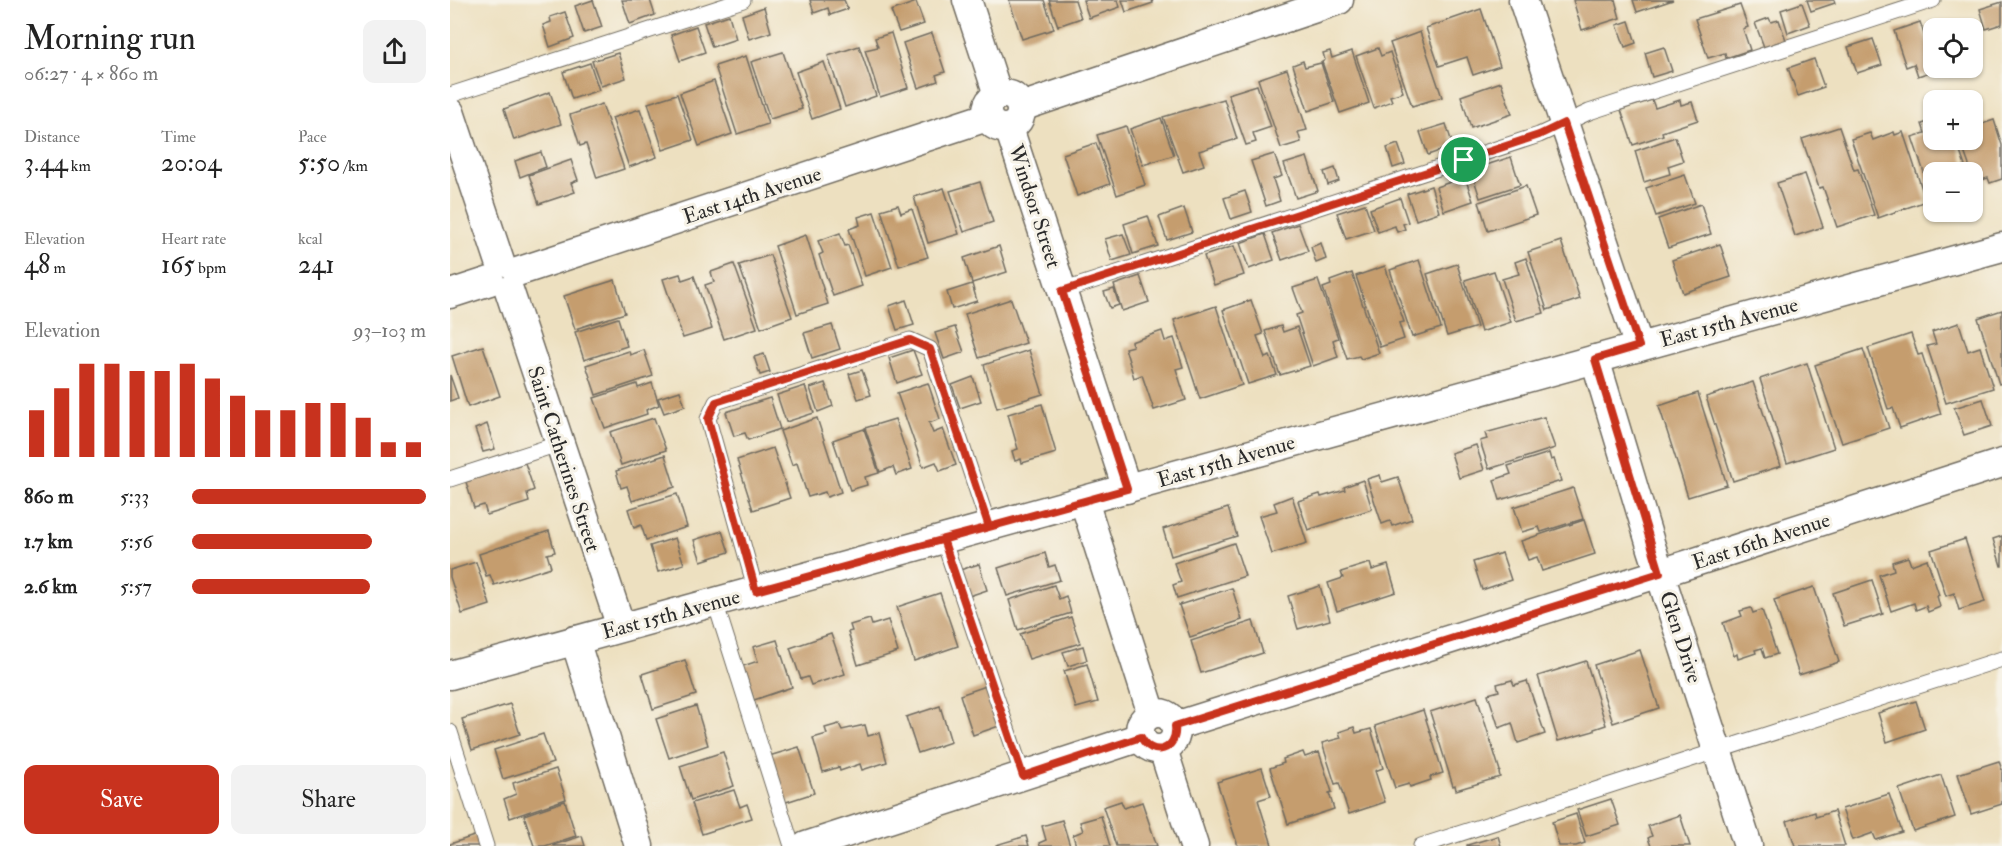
<!DOCTYPE html>
<html lang="en">
<head>
<meta charset="utf-8">
<style>
	:root { --surface:#fff; --page:#f2f2f2; --text:#222; --muted:#767676; --accent:#c8321e }
	body { margin:0; font-family:"IM FELL Double Pica",serif; background:var(--page); color:var(--text); height:100vh; display:flex; flex-direction:column; font-size:22px; white-space:nowrap }
	* { box-sizing:border-box; margin:0 }
	p { font-size:20px; color:var(--muted) }
	.icon { flex:none; width:33px; height:33px; fill:none; stroke:currentColor; stroke-width:2; stroke-linecap:round; stroke-linejoin:round }
	.map { position:relative; flex:1; overflow:hidden }
	.details { display:flex; flex-direction:column; background:var(--surface); width:450px }
	.details>* { flex:none }
	.tools { position:absolute; left:1473px; top:18px; display:grid; gap:12px }
	.tools a { display:grid; place-items:center; width:60px; height:60px; border-radius:12px; background:var(--surface); box-shadow:0 2px 4px #0004; font-size:30px }
	.pin { position:absolute; display:grid; place-items:center; width:51px; height:51px; color:#fff; margin:-26px; border:3px solid #fff; border-radius:50%; box-shadow:0 2px 6px #0007 }
	.round { display:grid; place-items:center; flex:none; width:63px; height:63px; border-radius:12px; background:var(--page) }
	.headline { display:flex; align-items:center; justify-content:space-between; height:102px; padding:0 24px }
	h1 { font-size:33px; font-weight:600; line-height:45px }
	.stats { display:grid; grid-template-columns:repeat(3,1fr); gap:9px; height:102px; padding:6px 24px }
	.stats div { display:grid; align-content:center }
	.stats b { font-size:26px; font-weight:600 }
	.stats small { font-size:16px; font-weight:400 }
	.stats p { font-size:16px }
	.chart { height:168px; padding:12px 24px }
	.chart p { display:flex; justify-content:space-between }
	.chart svg { width:100%; height:108px; margin-top:6px; stroke:var(--accent); stroke-width:6 }
	.primary-button { display:flex; gap:12px; margin-top:auto; padding:12px 24px }
	.primary-button a { flex:1; height:69px; border-radius:12px; background:var(--accent); color:#fff; font-size:24px; font-weight:600; line-height:69px; text-align:center }
	.primary-button a+a { background:var(--page); color:var(--text) }
	ul { padding:0 24px; list-style:none; font-size:20px }
	li { display:grid; grid-template-columns:96px 72px 1fr; align-items:center; height:45px }
	li i { height:15px; border-radius:8px; background:var(--accent) }
	main { display:flex; flex:1; min-height:0 }
	.map>svg:first-child { display:block }
	.building { fill:#c59d6e }
	.lines { fill:none; stroke-linecap:round; stroke-linejoin:round }
	.lane-casing { stroke:#6f6a5f; stroke-width:17 }
	.street-casing { stroke:#6f6a5f; stroke-width:31 }
	.lane { stroke:#fff; stroke-width:15 }
	.street { stroke:#fff; stroke-width:28 }
	.route-casing { stroke:#fff; stroke-width:12 }
	.route { stroke:#c8321e; stroke-width:8 }
	.labels { text-anchor:middle; stroke-width:6; stroke-linejoin:round; paint-order:stroke }
	.street-label { font-size:21px; fill:#2b2b2b; stroke:#f7f3e8 }
</style>
</head>
<body>
<main>
<section class="details">
<div class="headline"><div><h1>Morning run</h1><p>06:27 · 4 × 860 m</p></div><a class="round"><svg class="icon" aria-label="share" viewBox="0 0 24 24"><path d="M12 15V3M7 8l5-5 5 5M5 13v7h14v-7"/></svg></a></div>
<div class="stats">
<div><p>Distance</p><b>3.44<small> km</small></b></div>
<div><p>Time</p><b>20:04</b></div>
<div><p>Pace</p><b>5:50<small> /km</small></b></div>
</div>
<div class="stats">
<div><p>Elevation</p><b>48<small> m</small></b></div>
<div><p>Heart rate</p><b>165<small> bpm</small></b></div>
<div><p>kcal</p><b>241</b></div>
</div>
<div class="chart"><p><span>Elevation</span>93–103 m</p>
<svg viewBox="0 0 160 44" preserveAspectRatio="none"><path d="M5 44V25M15 44V16M25 44V6M35 44V6M45 44V9M55 44V9M65 44V6M75 44V12M85 44V19M95 44V25M105 44V25M115 44V22M125 44V22M135 44V28M145 44V38M155 44V38"/></svg>
</div>
<ul>
<li><b>860 m</b>5:33<i style="width:100%"></i></li>
<li><b>1.7 km</b>5:56<i style="width:77%"></i></li>
<li><b>2.6 km</b>5:57<i style="width:76%"></i></li>
</ul>
<div class="primary-button"><a>Save</a><a>Share</a></div>
</section>
<div class="map">
<svg width="1552" height="846" viewBox="0 0 1552 846">
	<rect width="100%" height="100%" fill="#f7f3e8"/>
	<filter id="ink" filterUnits="userSpaceOnUse"><feTurbulence type="fractalNoise" baseFrequency=".0167" numOctaves="2"/><feDisplacementMap in="SourceGraphic" scale="12" xChannelSelector="R" yChannelSelector="G"/><feConvolveMatrix kernelMatrix="1 2 1 2 8 2 1 2 1" color-interpolation-filters="sRGB"/></filter>
	<filter id="wash" filterUnits="userSpaceOnUse"><feTurbulence type="fractalNoise" baseFrequency=".008" numOctaves="4" result="noise"/><feDisplacementMap in="SourceGraphic" scale="24" xChannelSelector="R" yChannelSelector="G"/><feGaussianBlur stdDeviation="1.35" result="paint"/><feColorMatrix in="noise" values="0 0 0 0 0 0 0 0 0 0 0 0 0 0 0 0 0 1.4 0 .05"/><feComposite in="paint" operator="in"/></filter>
	<g filter="url(#wash)">
		<rect width="100%" height="100%" fill="#ede0c0"/>
		<g id="blocks">
			<!-- building -->
			<g class="building">
				<path d="M143,0L152,27L134,33L125,6Z"/>
				<path d="M172,0H200L205,15L180,24Z"/>
				<path d="M360,0H394L398,9L380,15L378,8L364,13Z"/>
				<path d="M559,0H594L604,29L572,39Z"/>
				<path d="M599,0H625L631,18L608,26Z"/>
				<path d="M633,0H668L670,7L639,18Z"/>
				<path d="M672,0H702L703,3L676,12Z"/>
				<path d="M1123,0H1165L1170,18L1132,30Z"/>
				<path d="M1183,0H1223L1187,12Z"/>
				<path d="M1357,0H1384L1385,3L1361,11Z"/>
				<path d="M466,2L474,24L449,32L441,11Z"/>
				<path d="M1552,2V24L1536,29L1530,9Z"/>
				<path d="M1352,3L1360,25L1338,33L1331,10Z"/>
				<path d="M1290,5L1298,27L1293,29L1300,50L1276,58L1275,53L1258,58L1245,19Z"/>
				<path d="M314,7L321,32L299,39L292,15Z"/>
				<path d="M1031,9L1050,66L1023,75L1017,57L989,66L976,28Z"/>
				<path d="M115,12L124,38L100,47L93,25L101,22L100,17Z"/>
				<path d="M279,15L286,39L262,47L254,23Z"/>
				<path d="M1319,18L1321,22L1329,20L1336,40L1314,47L1305,23Z"/>
				<path d="M1179,21L1186,43L1175,47L1167,25Z"/>
				<path d="M1470,22L1484,63V68L1486,70L1468,76L1464,64L1456,67L1444,31Z"/>
				<path d="M246,26L255,52L230,61L221,35Z"/>
				<path d="M970,32L992,97L962,106L940,43Z"/>
				<path d="M441,33L458,88L430,97L415,50L428,47L425,38Z"/>
				<path d="M482,33L495,72L486,75L488,81L468,88L453,43Z"/>
				<path d="M1423,39L1432,65L1407,73L1398,47Z"/>
				<path d="M409,46L426,96L395,107L378,56Z"/>
				<path d="M1214,47L1222,71L1202,77L1195,53Z"/>
				<path d="M928,48L931,56L940,52L953,92L940,96L942,101L924,108L906,56Z"/>
				<path d="M880,51L882,58L902,51L919,103L890,113L872,62L875,60L873,53Z"/>
				<path d="M333,52L352,109L320,119L301,62Z"/>
				<path d="M168,53L176,78L151,86L142,61Z"/>
				<path d="M296,56L318,124L287,134L265,66Z"/>
				<path d="M1364,59L1374,87L1348,96L1338,68Z"/>
				<path d="M853,61L855,67L871,63L884,102L858,111L843,65Z"/>
				<path d="M374,62L390,109L362,119L346,72Z"/>
				<path d="M140,63L149,90L122,99L113,72Z"/>
				<path d="M837,69L857,130L848,132L851,142L831,148L808,79Z"/>
				<path d="M264,81L282,134L249,146L230,93Z"/>
				<path d="M1051,82L1062,114L1021,128L1011,96Z"/>
				<path d="M807,85L821,127L803,133L806,142L796,145L778,94Z"/>
				<path d="M100,92L111,124L64,140L54,109Z"/>
				<path d="M227,94L243,140L213,150L198,103Z"/>
				<path d="M774,99L787,139L749,151L754,165L733,172L713,117Z"/>
				<path d="M1202,100L1205,108L1230,100L1231,105L1242,102L1248,120L1212,132L1213,135L1183,145L1171,110Z"/>
				<path d="M152,104L174,169L147,178L136,144L130,146L120,115Z"/>
				<path d="M190,109L207,157L179,167L162,118Z"/>
				<path d="M711,118L724,155L693,165L680,129Z"/>
				<path d="M1484,120V140H1506L1517,172H1484L1483,199L1462,137L1475,133L1472,124Z"/>
				<path d="M1544,120L1552,145V179L1540,183L1538,178L1525,182L1510,140H1522V131L1530,128L1529,125Z"/>
				<path d="M996,124L1003,146L978,155L970,132Z"/>
				<path d="M676,126L695,185L667,195L647,135Z"/>
				<path d="M1389,127L1404,170L1408,169L1424,215L1387,227L1373,187L1369,188L1352,139Z"/>
				<path d="M1444,132L1445,135L1453,132L1476,201L1428,218L1401,139L1420,133L1423,140Z"/>
				<path d="M1225,137L1233,161L1218,166L1220,174L1194,182L1185,151Z"/>
				<path d="M646,143L660,184L627,196L613,154Z"/>
				<path d="M948,144L955,164L943,168L937,148Z"/>
				<path d="M91,152L96,167L70,177L65,161Z"/>
				<path d="M824,154L832,176L823,179L830,201L816,206L801,161Z"/>
				<path d="M857,157L868,191L846,198L834,164Z"/>
				<path d="M1061,157L1070,185L1030,198L1021,170Z"/>
				<path d="M121,160L128,180L121,183L125,192L89,204L79,175Z"/>
				<path d="M885,168L889,181L878,185L874,172Z"/>
				<path d="M1355,174L1373,227L1345,236L1327,183Z"/>
				<path d="M1235,175L1245,203L1206,216L1196,188Z"/>
				<path d="M1015,177L1023,201L994,211L986,187Z"/>
				<path d="M530,182L543,222L514,232L500,191Z"/>
				<path d="M981,186L989,212L966,220L957,194Z"/>
				<path d="M1076,186L1086,215L1038,231L1029,202Z"/>
				<path d="M494,188L509,234L478,243L464,197Z"/>
				<path d="M795,191L802,212L781,219L774,198Z"/>
				<path d="M950,198L958,222L953,224L955,229L947,232L945,226L928,232L920,209Z"/>
				<path d="M915,204L924,230L896,239L887,213Z"/>
				<path d="M1251,204L1261,234L1218,248L1208,219Z"/>
				<path d="M448,205L451,213L462,209L478,257L449,266L431,210Z"/>
				<path d="M734,208L742,232L717,240L709,217Z"/>
				<path d="M424,212L442,267L415,276L399,229L410,225L408,217Z"/>
				<path d="M698,216L708,246L683,254L674,224Z"/>
				<path d="M848,224L858,251L832,260L822,233Z"/>
				<path d="M390,233L395,246L398,245L412,286L383,296L369,255L373,253L368,241Z"/>
				<path d="M673,234L681,255L662,261L655,239Z"/>
				<path d="M815,234L824,260L799,269L790,243Z"/>
				<path d="M356,235L378,304L347,314L325,246Z"/>
				<path d="M1111,241L1130,299L1097,310L1078,252Z"/>
				<path d="M871,243L876,259L866,263L861,247Z"/>
				<path d="M1270,244L1281,277L1233,293L1222,260Z"/>
				<path d="M549,246L557,272L522,283L514,258Z"/>
				<path d="M784,246L794,275L764,285L754,256Z"/>
				<path d="M320,255L342,317L311,328L289,265Z"/>
				<path d="M1076,258L1094,313L1066,321L1052,279L1069,274L1065,262Z"/>
				<path d="M969,260L991,328L962,337L940,270Z"/>
				<path d="M284,264L307,328L274,339L255,285L264,282L261,272Z"/>
				<path d="M1007,264L1027,327L997,336L977,274Z"/>
				<path d="M935,266L954,322L949,323L954,339L930,347L906,276Z"/>
				<path d="M1044,271L1061,322L1031,332L1015,280Z"/>
				<path d="M902,273L929,353L911,359L909,356L897,359L873,288L881,285L880,281Z"/>
				<path d="M230,274L232,280L244,276L262,329L233,338L213,279Z"/>
				<path d="M690,276L699,302L672,311L664,285Z"/>
				<path d="M165,280L175,313L125,329L114,296Z"/>
				<path d="M868,280L888,338L883,340L888,357L863,366L846,315L852,313L843,288Z"/>
				<path d="M522,284L527,301L502,309L497,292Z"/>
				<path d="M664,289L669,305L660,308L654,292Z"/>
				<path d="M561,299L576,343L529,358L515,314Z"/>
				<path d="M456,300L464,325L447,330L439,306Z"/>
				<path d="M801,300L813,334L807,336L815,358L820,356L827,375L798,384L773,310Z"/>
				<path d="M766,306L792,385L750,399L724,320Z"/>
				<path d="M1552,310V383L1549,384L1528,318Z"/>
				<path d="M168,318L177,346L134,360L125,332Z"/>
				<path d="M1509,323L1518,351L1530,347L1543,388L1496,403L1477,346L1486,344L1482,332Z"/>
				<path d="M382,325L390,349L362,358L354,333Z"/>
				<path d="M831,326L833,332L847,327L860,366L830,375L815,331Z"/>
				<path d="M505,327L514,352L494,359L485,333Z"/>
				<path d="M712,331L715,341L724,338L733,367L726,369L736,400L704,410L692,375L684,378L675,348L683,346L681,342Z"/>
				<path d="M1461,334L1468,355L1472,354L1491,414L1450,428L1443,408L1438,409L1418,348Z"/>
				<path d="M33,346L50,396L18,407L2,356Z"/>
				<path d="M1413,349L1439,428L1392,443L1365,365Z"/>
				<path d="M194,350L203,376L146,395L136,365L179,351L180,355Z"/>
				<path d="M463,350L472,374L447,383L439,358Z"/>
				<path d="M579,350L593,394L547,408L534,365Z"/>
				<path d="M314,354L320,372L310,375L304,357Z"/>
				<path d="M1357,363L1384,448L1337,463L1310,379Z"/>
				<path d="M412,370L421,395L408,399L399,374Z"/>
				<path d="M0,375L8,398L0,401Z"/>
				<path d="M523,377L531,401L510,408L502,385Z"/>
				<path d="M1303,382L1331,466L1283,481L1256,397Z"/>
				<path d="M202,383L209,405L196,410L197,414L155,428L144,398L187,384L188,388Z"/>
				<path d="M375,383L383,406L368,412L360,388Z"/>
				<path d="M478,383L490,419L479,423L483,433L493,429L506,465L490,471L486,462L473,467L447,393Z"/>
				<path d="M355,386L364,413L336,422L327,395Z"/>
				<path d="M230,391L235,406L214,413L208,398Z"/>
				<path d="M1248,393L1277,485L1238,497L1209,406Z"/>
				<path d="M320,398L330,429L298,440L295,433L284,436L276,412Z"/>
				<path d="M1533,399L1542,426L1514,435L1504,408Z"/>
				<path d="M592,404L606,453L572,463L571,459L565,461L562,451L568,449L558,414Z"/>
				<path d="M1094,417L1105,448L1039,469L1030,441L1037,439L1035,433Z"/>
				<path d="M204,418L216,450L171,465L160,432Z"/>
				<path d="M367,418L391,492L377,497L375,492L358,497L347,463L342,465L330,431Z"/>
				<path d="M445,419L462,469L446,475L443,467L430,472L415,428Z"/>
				<path d="M37,424L45,449L33,452L25,429Z"/>
				<path d="M414,429L429,473L415,477L417,485L400,490L383,440Z"/>
				<path d="M1026,445L1034,470L1009,478L1001,453Z"/>
				<path d="M323,448L340,498L303,510L287,460Z"/>
				<path d="M1099,453L1101,460L1104,459L1111,481L1050,500L1044,480L1061,474L1058,466Z"/>
				<path d="M215,455L225,487L182,501L177,486L171,488L166,471Z"/>
				<path d="M75,463L84,490L77,493L79,502L37,515L34,505L24,508L16,482Z"/>
				<path d="M930,475L932,482L948,477L962,519L942,526L940,521L932,524L917,479Z"/>
				<path d="M913,480L922,509L858,530L848,501L870,494L871,497L895,490L894,487Z"/>
				<path d="M1123,488L1133,519L1091,532L1089,527L1072,532L1064,507Z"/>
				<path d="M227,494L237,527L196,540L191,525L184,528L178,509Z"/>
				<path d="M842,496L857,543L822,554L809,516L827,511L824,503Z"/>
				<path d="M778,508L787,536L721,556L713,529Z"/>
				<path d="M1134,520L1145,554L1092,571L1087,557L1078,560L1071,541Z"/>
				<path d="M99,531L105,552L97,554L101,567L44,585L40,575L36,576L29,554Z"/>
				<path d="M272,531L279,552L251,561L244,540Z"/>
				<path d="M1552,536V566H1551L1543,539Z"/>
				<path d="M225,538L234,564L208,572L200,546Z"/>
				<path d="M1515,539L1535,602L1509,610L1504,593L1496,596L1481,550Z"/>
				<path d="M784,543L795,576L727,598L723,585L731,582L724,563Z"/>
				<path d="M595,553L599,567L605,565L610,580L557,596L548,568Z"/>
				<path d="M1052,553L1061,580L1032,590L1023,562Z"/>
				<path d="M1458,557L1461,565L1477,559L1489,595L1487,596L1490,607L1478,612L1476,606L1466,610L1464,603L1441,611L1429,575L1444,570L1442,562Z"/>
				<path d="M26,562L40,605L12,614L0,577V570Z"/>
				<path d="M920,563L922,570L938,565L946,592L887,611L878,583L893,578L891,572Z"/>
				<path d="M529,564L537,590L519,596L510,570Z"/>
				<path d="M1422,580L1433,614L1394,626L1383,593Z"/>
				<path d="M604,585L609,599L616,596L621,613L568,630L559,600Z"/>
				<path d="M870,586L880,620L848,629L838,596Z"/>
				<path d="M1364,587L1389,662L1349,675L1324,600Z"/>
				<path d="M782,588L792,620L740,637L729,605Z"/>
				<path d="M490,593L508,646L464,661L447,607Z"/>
				<path d="M1301,608L1303,613L1312,610L1327,654L1315,658L1312,648L1305,650L1306,653L1288,659L1287,654L1284,656L1273,623L1292,616L1290,611Z"/>
				<path d="M621,617L630,643L579,659L570,634Z"/>
				<path d="M420,619L422,625L438,620L448,652L408,665L398,632L402,631L400,625Z"/>
				<path d="M803,621L813,653L751,673L741,641Z"/>
				<path d="M381,634L395,674L361,685L358,677L351,679L340,648Z"/>
				<path d="M327,640L342,687L304,700L293,666L308,661L303,647Z"/>
				<path d="M633,646L637,660L618,666L613,652Z"/>
				<path d="M1190,650L1209,708L1163,723L1144,665Z"/>
				<path d="M235,660L246,695L203,709L192,674Z"/>
				<path d="M1136,661L1156,725L1144,729V731L1108,741L1088,676Z"/>
				<path d="M637,664L648,702L626,708L614,671Z"/>
				<path d="M1062,680L1064,685L1077,681L1095,734L1068,743L1062,723L1049,728L1038,694L1049,691L1047,684Z"/>
				<path d="M536,686L549,726L523,735L510,695Z"/>
				<path d="M1027,697L1050,771L1049,772L1050,777L1006,790L1005,785L1003,786L980,712Z"/>
				<path d="M1466,701L1475,729L1437,742L1428,713Z"/>
				<path d="M60,704L70,734L22,750L12,719Z"/>
				<path d="M246,706L258,745L219,758L206,719Z"/>
				<path d="M490,706L501,742L468,753L456,717Z"/>
				<path d="M973,710L993,773L980,777L981,780L960,787L959,784L945,788L925,726Z"/>
				<path d="M389,724L392,730L415,725L418,736L429,733L437,762L412,770L410,764L390,771L389,767L373,772L363,738L377,734L375,728Z"/>
				<path d="M904,727L906,733L921,729L933,768L925,771L935,802L899,814L889,783L885,784L872,743L891,738L889,732Z"/>
				<path d="M93,734L103,763L53,779L44,750Z"/>
				<path d="M349,747L364,793L333,803L319,756Z"/>
				<path d="M273,752L284,786L241,800L230,766Z"/>
				<path d="M853,752L855,757L869,752L882,792L879,793L884,809L838,824L820,768L834,763L833,759Z"/>
				<path d="M1549,761L1552,770V804L1521,814L1508,774Z"/>
				<path d="M812,768L821,796L808,800L822,845L788,846L767,782Z"/>
				<path d="M106,769L116,799L60,818L54,799L66,794L63,783Z"/>
				<path d="M1491,775L1505,817L1463,831L1449,789Z"/>
				<path d="M284,790L290,807L297,804L302,818L252,834L242,803Z"/>
				<path d="M1439,794L1452,832L1426,840L1423,833L1403,840L1392,809Z"/>
				<path d="M1161,799L1170,825L1136,836L1127,810Z"/>
				<path d="M115,801L126,836L95,846H84L74,815Z"/>
				<path d="M671,801L674,808L692,802L707,846H666L653,807Z"/>
				<path d="M1384,811L1395,846H1345L1337,821L1365,812L1366,817Z"/>
				<path d="M1126,814L1135,843L1126,846H1109L1102,822Z"/>
				<path d="M1230,815L1240,846H1201L1198,838L1202,836L1198,826Z"/>
				<path d="M651,816L660,846H626L623,835L633,831L630,822Z"/>
				<path d="M612,820L620,846H590L589,843L596,840L592,826Z"/>
				<path d="M27,835L30,846H0V844Z"/>
				<path d="M132,836L135,846H103V845Z"/>
				<path d="M576,836L579,846H546V845Z"/>
				<path d="M1048,836L1051,846H1017V845Z"/>
			</g>
		</g>
	</g>
	<g filter="url(#ink)">
		<use href="#blocks" fill-opacity="0" stroke="#6f6a5f" stroke-width="1.5"/>
		<g class="lines">
			<defs>
				<g id="lane">
					<path d="M0,95L293,0"/>
					<path d="M612,291L1089,135L1139,112L1483,0"/>
					<path d="M0,479L108,444"/>
					<path d="M493,539L573,776"/>
					<path d="M306,591L258,419L266,402L460,340L480,349L539,527"/>
					<path d="M265,602L342,846"/>
					<path d="M0,732L36,846"/>
					<path d="M971,846L1552,659"/>
				</g>
				<g id="street">
					<path d="M517,0L548,95"/>
					<path d="M1073,0L1189,347"/>
					<circle cx="554" cy="111" r="17"/>
					<path d="M571,107L889,0"/>
					<path d="M0,112L50,262"/>
					<path d="M559,128L677,489"/>
					<path d="M67,272L537,117"/>
					<path d="M59,290L171,627"/>
					<path d="M0,294L40,281"/>
					<path d="M1145,359L1202,549L1298,846"/>
					<path d="M634,501L702,714"/>
					<path d="M125,640L189,846"/>
					<path d="M0,675L1552,247"/>
					<circle cx="708" cy="731" r="18"/>
					<path d="M725,726L1239,564L1552,463"/>
					<path d="M713,749L744,846"/>
					<path d="M356,846L691,737"/>
				</g>
			</defs>
			<!-- lane casing -->
			<use href="#lane" class="lane-casing"/>
			<!-- street casing -->
			<use href="#street" class="street-casing"/>
			<!-- lane -->
			<use href="#lane" class="lane"/>
			<!-- street -->
			<use href="#street" class="street"/>
		</g>
	</g>
	<g class="lines" filter="url(#ink)">
		<defs>
			<path id="route" d="M1014,160L612,291L677,489L634,501L306,591L258,419L266,402L460,340L480,349L539,527L493,539L573,776L691,737C702,759 728,750 725,726L1210,573L1145,359L1189,346L1114,123L1089,135L1014,160"/>
		</defs>
		<!-- route casing -->
		<use href="#route" class="route-casing"/>
		<!-- route -->
		<use href="#route" class="route"/>
	</g>
	<g class="labels">
		<!-- street labels -->
		<g class="street-label">
			<text transform="translate(302 195) rotate(-18)" y="7">East 14th Avenue</text>
			<text transform="translate(585 206) rotate(72)" y="7">Windsor Street</text>
			<text transform="translate(1279 322) rotate(-15)" y="7">East 15th Avenue</text>
			<text transform="translate(114 459) rotate(72)" y="7">Saint Catherines Street</text>
			<text transform="translate(776 461) rotate(-16)" y="7">East 15th Avenue</text>
			<text transform="translate(1311 541) rotate(-18)" y="7">East 16th Avenue</text>
			<text transform="translate(221 614) rotate(-15)" y="7">East 15th Avenue</text>
			<text transform="translate(1231 637) rotate(72)" y="7">Glen Drive</text>
		</g>
	</g>
</svg>
<div class="tools">
<a><svg class="icon" aria-label="locate" viewBox="0 0 24 24"><circle cx="12" cy="12" r="6"/><path d="M12 2v4M12 18v4M2 12h4M18 12h4"/></svg></a>
<a>+</a>
<a>−</a>
</div>
<div class="pin" style="left:1014px;top:160px;background:#1e9e55"><svg class="icon" aria-label="arrive" viewBox="0 0 24 24"><path d="M6 21V4h12l-3 4 3 4H6"/></svg></div>
</div>
</main>
</body>
</html>
